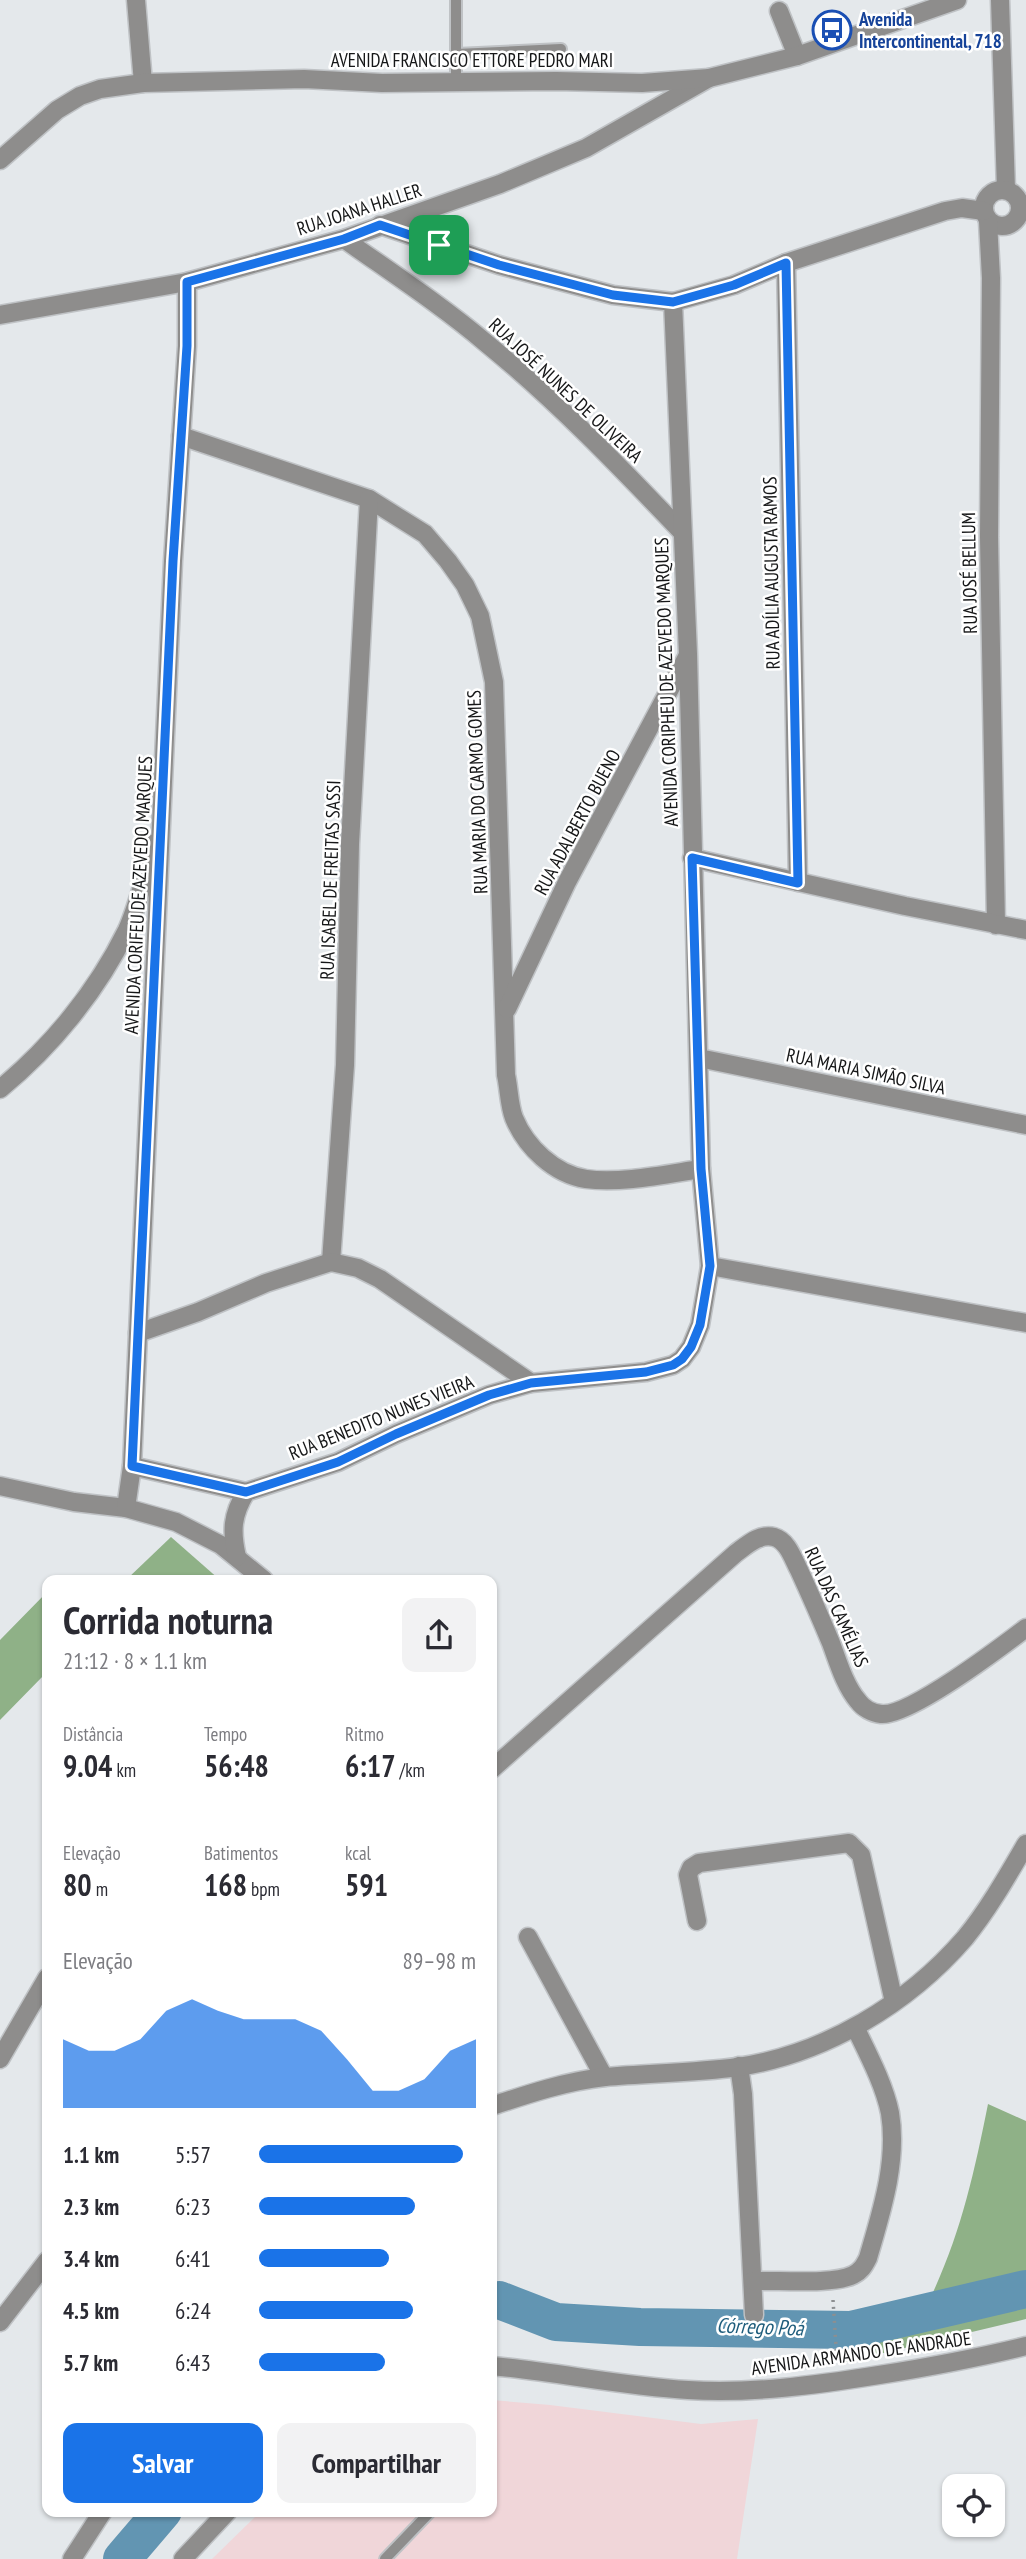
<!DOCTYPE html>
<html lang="pt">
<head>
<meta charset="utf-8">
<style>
	:root { --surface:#fff; --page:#f2f2f3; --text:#2b2b33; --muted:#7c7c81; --accent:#1a73e8 }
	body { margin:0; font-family:"PT Sans Narrow",sans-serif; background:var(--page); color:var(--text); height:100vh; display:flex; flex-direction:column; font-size:26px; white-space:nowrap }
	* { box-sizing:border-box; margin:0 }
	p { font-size:23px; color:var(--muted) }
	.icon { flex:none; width:38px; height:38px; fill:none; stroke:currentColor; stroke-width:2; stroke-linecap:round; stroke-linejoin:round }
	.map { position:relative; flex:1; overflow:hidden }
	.side { position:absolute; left:42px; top:1575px; width:455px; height:942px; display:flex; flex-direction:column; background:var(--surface); border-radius:14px; box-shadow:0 2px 5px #0004 }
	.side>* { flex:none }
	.fabs { position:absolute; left:942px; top:2474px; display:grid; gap:14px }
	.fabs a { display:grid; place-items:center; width:63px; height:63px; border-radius:14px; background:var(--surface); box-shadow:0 2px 5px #0004; font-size:35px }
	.pin { position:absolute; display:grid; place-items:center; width:60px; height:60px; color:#fff; margin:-30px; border-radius:14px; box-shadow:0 4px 10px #0006 }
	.round { display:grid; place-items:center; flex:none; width:74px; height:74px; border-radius:14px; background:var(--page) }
	.summary { display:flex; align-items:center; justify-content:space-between; height:119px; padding:0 21px }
	h1 { font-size:38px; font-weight:800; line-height:52px }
	.figures { display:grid; grid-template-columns:repeat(3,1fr); gap:10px; height:119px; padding:7px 21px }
	.figures div { display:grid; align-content:center }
	.figures b { font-size:30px; font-weight:800 }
	.figures small { font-size:19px; font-weight:400 }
	.figures p { font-size:19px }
	.chart { height:196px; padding:14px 21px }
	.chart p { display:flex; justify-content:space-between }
	.chart svg { width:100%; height:126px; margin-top:7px; fill:var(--accent); opacity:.7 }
	.primary-button { display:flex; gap:14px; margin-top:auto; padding:14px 21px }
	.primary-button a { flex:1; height:80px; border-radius:14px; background:var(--accent); color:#fff; font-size:28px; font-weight:800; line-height:80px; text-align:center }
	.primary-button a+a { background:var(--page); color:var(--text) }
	ul { padding:0 21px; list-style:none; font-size:23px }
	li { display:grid; grid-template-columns:112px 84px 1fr; align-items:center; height:52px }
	li i { height:18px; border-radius:9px; background:var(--accent) }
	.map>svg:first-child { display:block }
	.industrial { fill:#f0d6d9 }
	.forest { fill:#8fb187 }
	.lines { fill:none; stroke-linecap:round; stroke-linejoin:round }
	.river { stroke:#6295b2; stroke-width:38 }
	.service-casing { stroke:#bfc2c5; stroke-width:14 }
	.minor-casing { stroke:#bfc2c5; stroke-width:21 }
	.tertiary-casing { stroke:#bfc2c5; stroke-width:21 }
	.path { stroke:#8c8f91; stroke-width:3.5; stroke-dasharray:2 5; stroke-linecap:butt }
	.service { stroke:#8e8d8c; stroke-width:10 }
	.minor { stroke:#8e8d8c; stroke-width:18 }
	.tertiary { stroke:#8e8d8c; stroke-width:18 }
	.route-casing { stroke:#fff; stroke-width:14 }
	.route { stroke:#1a73e8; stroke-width:9 }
	.labels { text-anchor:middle; stroke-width:5; stroke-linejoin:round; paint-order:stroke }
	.transit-label { font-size:19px; font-weight:bold; fill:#164399; stroke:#fff; text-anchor:start }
	.street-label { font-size:19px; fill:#161718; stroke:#fff }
	.water-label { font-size:21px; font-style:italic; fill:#1f5d7c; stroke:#fff }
</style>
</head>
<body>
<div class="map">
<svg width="1026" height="2559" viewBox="0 0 1026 2559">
	<rect width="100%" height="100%" fill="#e4e8eb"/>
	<!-- industrial -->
	<path class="industrial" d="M492,2400L550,2405L701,2424L758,2419L737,2559H212L261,2511H492Z"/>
	<!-- forest -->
	<g class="forest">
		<path d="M171,1537L220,1580H126Z"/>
		<path d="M47,1592V1678L44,1675L0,1720V1640Z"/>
		<path d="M988,2104L1026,2121V2319L846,2362L841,2320L891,2317L925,2309C959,2241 973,2179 988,2104Z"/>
	</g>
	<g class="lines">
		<!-- river -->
		<g class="river">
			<path d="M492,2301L499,2300L556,2322L640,2327L851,2330L1026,2289"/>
			<path d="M122,2559L163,2511"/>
		</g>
		<defs>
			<g id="service">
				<path d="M457,54L561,49"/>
				<path d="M456,82V0"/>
				<path d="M385,2559L431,2511"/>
			</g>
			<g id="minor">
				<path d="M136,0L143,83"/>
				<path d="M1000,0L1006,190"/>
				<path d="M779,11L797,56"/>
				<circle cx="1002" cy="208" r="18"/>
				<path d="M988,221L991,278L989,537L996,925"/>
				<path d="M344,239C392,273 441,305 486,343C557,401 620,467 682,532"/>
				<path d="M786,263L798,882"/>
				<path d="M673,302L734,285L786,263L945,211L962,208L984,211"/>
				<path d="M0,315L187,282L344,239L500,184L586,148L709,78"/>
				<path d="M181,436L369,499L425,534L448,561L465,585L480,616L494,682L506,1075C509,1088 509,1105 514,1118C526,1147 554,1174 586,1179C620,1184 667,1174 701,1169"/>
				<path d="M692,858L905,906L1026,930"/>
				<path d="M507,1009L567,882L687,657"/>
				<path d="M699,1058L1026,1125"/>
				<path d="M0,1089C52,1046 97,991 127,930C139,903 146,871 155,843"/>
				<path d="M331,1262L345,1065L350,844L369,499"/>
				<path d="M710,1266L1026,1323"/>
				<path d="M138,1333L198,1312L266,1283L331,1262L358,1268L380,1279L531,1383"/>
				<path d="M132,1466L246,1492"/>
				<path d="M0,1486L74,1502L126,1508L176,1522L221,1545L264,1580"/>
				<path d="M126,1508L132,1466L173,561L187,346V282"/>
				<path d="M237,1557C231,1531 232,1515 246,1492L338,1462L396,1434L489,1395L531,1383L646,1372L673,1365L682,1359L691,1347L700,1325L710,1266L701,1169L688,654L673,302L613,295L499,265L380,225"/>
				<path d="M492,1769L736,1553C747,1545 760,1533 774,1537C788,1541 793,1559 799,1570C810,1594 821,1619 831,1643C838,1662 845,1686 858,1701C863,1708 872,1713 881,1714C909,1717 1001,1647 1026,1628"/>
				<path d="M697,1921L688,1875L691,1868L699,1863L849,1843L861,1855L894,2002"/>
				<path d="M528,1937L604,2077"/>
				<path d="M0,2059L47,1978"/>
				<path d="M739,2066L743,2094L754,2315"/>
				<path d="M492,2106C528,2094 567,2081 605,2077C649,2073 694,2073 738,2067C825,2054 908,2004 965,1938C988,1910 1008,1875 1026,1844"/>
				<path d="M753,2281C778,2280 833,2285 853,2275C861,2271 864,2266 868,2258C881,2213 898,2162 890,2113C884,2084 868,2054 855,2027"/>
				<path d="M0,2322L47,2261"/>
				<path d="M72,2559L103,2511"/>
			</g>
			<g id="tertiary">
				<path d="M0,160L57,110L80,96L100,89L143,83L304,79L382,83L556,81L642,83L709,78L797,56L957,0"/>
				<path d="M492,2366C557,2372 622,2386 688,2390C752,2394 816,2385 879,2375C929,2367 977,2358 1026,2346"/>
				<path d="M183,2559L228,2511"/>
			</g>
		</defs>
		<!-- service casing -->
		<use href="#service" class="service-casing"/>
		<!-- minor casing -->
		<use href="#minor" class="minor-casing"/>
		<!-- tertiary casing -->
		<use href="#tertiary" class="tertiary-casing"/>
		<!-- path -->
		<path class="path" d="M833,2300L837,2362"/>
		<!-- service -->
		<use href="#service" class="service"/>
		<!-- minor -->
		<use href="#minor" class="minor"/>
		<!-- tertiary -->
		<use href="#tertiary" class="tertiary"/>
	</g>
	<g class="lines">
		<defs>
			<path id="route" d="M380,225L499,265L613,295L673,302L734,285L786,263L798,883L692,858L701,1169L710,1266L700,1325L691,1347L682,1359L673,1365L646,1372L531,1383L489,1395L396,1434L338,1462L246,1492L132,1466L173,561L187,346V282L344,239Z"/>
		</defs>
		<!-- route casing -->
		<use href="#route" class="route-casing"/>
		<!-- route -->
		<use href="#route" class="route"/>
	</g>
	<!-- icons -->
	<defs>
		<symbol id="bus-ring" viewBox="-11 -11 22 22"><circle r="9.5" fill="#fff" stroke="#1a4fb4" stroke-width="1.5"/><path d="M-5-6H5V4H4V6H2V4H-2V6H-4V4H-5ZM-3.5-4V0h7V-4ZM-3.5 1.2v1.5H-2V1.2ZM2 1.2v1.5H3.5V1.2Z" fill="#1a4fb4"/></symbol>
	</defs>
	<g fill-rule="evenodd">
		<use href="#bus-ring" x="810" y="8" width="44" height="44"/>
	</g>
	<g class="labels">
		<!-- transit labels -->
		<g class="transit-label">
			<text x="859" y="26">Avenida<tspan x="859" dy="22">Intercontinental, 718</tspan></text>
		</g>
		<!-- street labels -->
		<g class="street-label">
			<text x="472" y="67">AVENIDA FRANCISCO ETTORE PEDRO MARI</text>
			<text transform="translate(359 209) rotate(-18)" y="7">RUA JOANA HALLER</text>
			<text transform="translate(566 390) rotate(43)" y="7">RUA JOSÉ NUNES DE OLIVEIRA</text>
			<text transform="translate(771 573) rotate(-91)" y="7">RUA ADÍLIA AUGUSTA RAMOS</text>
			<text transform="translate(969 573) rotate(-91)" y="7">RUA JOSÉ BELLUM</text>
			<text transform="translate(666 682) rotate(-92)" y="7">AVENIDA CORIPHEU DE AZEVEDO MARQUES</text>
			<text transform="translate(477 792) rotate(-92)" y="7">RUA MARIA DO CARMO GOMES</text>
			<text transform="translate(577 822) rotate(-62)" y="7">RUA ADALBERTO BUENO</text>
			<text transform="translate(330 880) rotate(-88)" y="7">RUA ISABEL DE FREITAS SASSI</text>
			<text transform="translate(138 895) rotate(-87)" y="7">AVENIDA CORIFEU DE AZEVEDO MARQUES</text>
			<text transform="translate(866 1071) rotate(12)" y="7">RUA MARIA SIMÃO SILVA</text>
			<text transform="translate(381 1417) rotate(-22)" y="7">RUA BENEDITO NUNES VIEIRA</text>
			<text transform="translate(837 1607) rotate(66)" y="7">RUA DAS CAMÉLIAS</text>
			<text transform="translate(861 2353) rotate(-8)" y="7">AVENIDA ARMANDO DE ANDRADE</text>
		</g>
		<!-- water labels -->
		<g class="water-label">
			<text transform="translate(760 2327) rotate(2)" y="7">Córrego Poá</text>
		</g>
	</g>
</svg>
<div class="fabs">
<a><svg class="icon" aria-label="locate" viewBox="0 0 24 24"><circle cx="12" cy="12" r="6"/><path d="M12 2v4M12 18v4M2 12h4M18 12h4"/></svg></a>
</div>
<div class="pin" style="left:439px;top:245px;background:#1e9e55"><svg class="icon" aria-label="arrive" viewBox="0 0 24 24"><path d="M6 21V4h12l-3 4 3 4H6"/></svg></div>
<section class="side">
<div class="summary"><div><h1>Corrida noturna</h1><p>21:12 · 8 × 1.1 km</p></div><a class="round"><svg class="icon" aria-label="share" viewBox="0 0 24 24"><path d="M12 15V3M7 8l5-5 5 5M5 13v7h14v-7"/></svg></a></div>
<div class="figures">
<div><p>Distância</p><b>9.04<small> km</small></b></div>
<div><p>Tempo</p><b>56:48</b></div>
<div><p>Ritmo</p><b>6:17<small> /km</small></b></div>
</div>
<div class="figures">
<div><p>Elevação</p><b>80<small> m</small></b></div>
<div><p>Batimentos</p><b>168<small> bpm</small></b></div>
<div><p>kcal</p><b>591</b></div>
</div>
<div class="chart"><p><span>Elevação</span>89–98 m</p>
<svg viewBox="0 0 160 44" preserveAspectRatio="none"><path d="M0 44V20L10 24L20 24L30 20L40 10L50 6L60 10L70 13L80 13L90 13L100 17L110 27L120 38L130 38L140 34L150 24L160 20V44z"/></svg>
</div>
<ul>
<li><b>1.1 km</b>5:57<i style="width:94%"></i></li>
<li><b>2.3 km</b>6:23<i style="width:72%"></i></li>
<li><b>3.4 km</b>6:41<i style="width:60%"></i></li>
<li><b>4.5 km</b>6:24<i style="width:71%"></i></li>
<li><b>5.7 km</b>6:43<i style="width:58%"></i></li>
</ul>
<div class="primary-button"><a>Salvar</a><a>Compartilhar</a></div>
</section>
</div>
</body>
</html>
